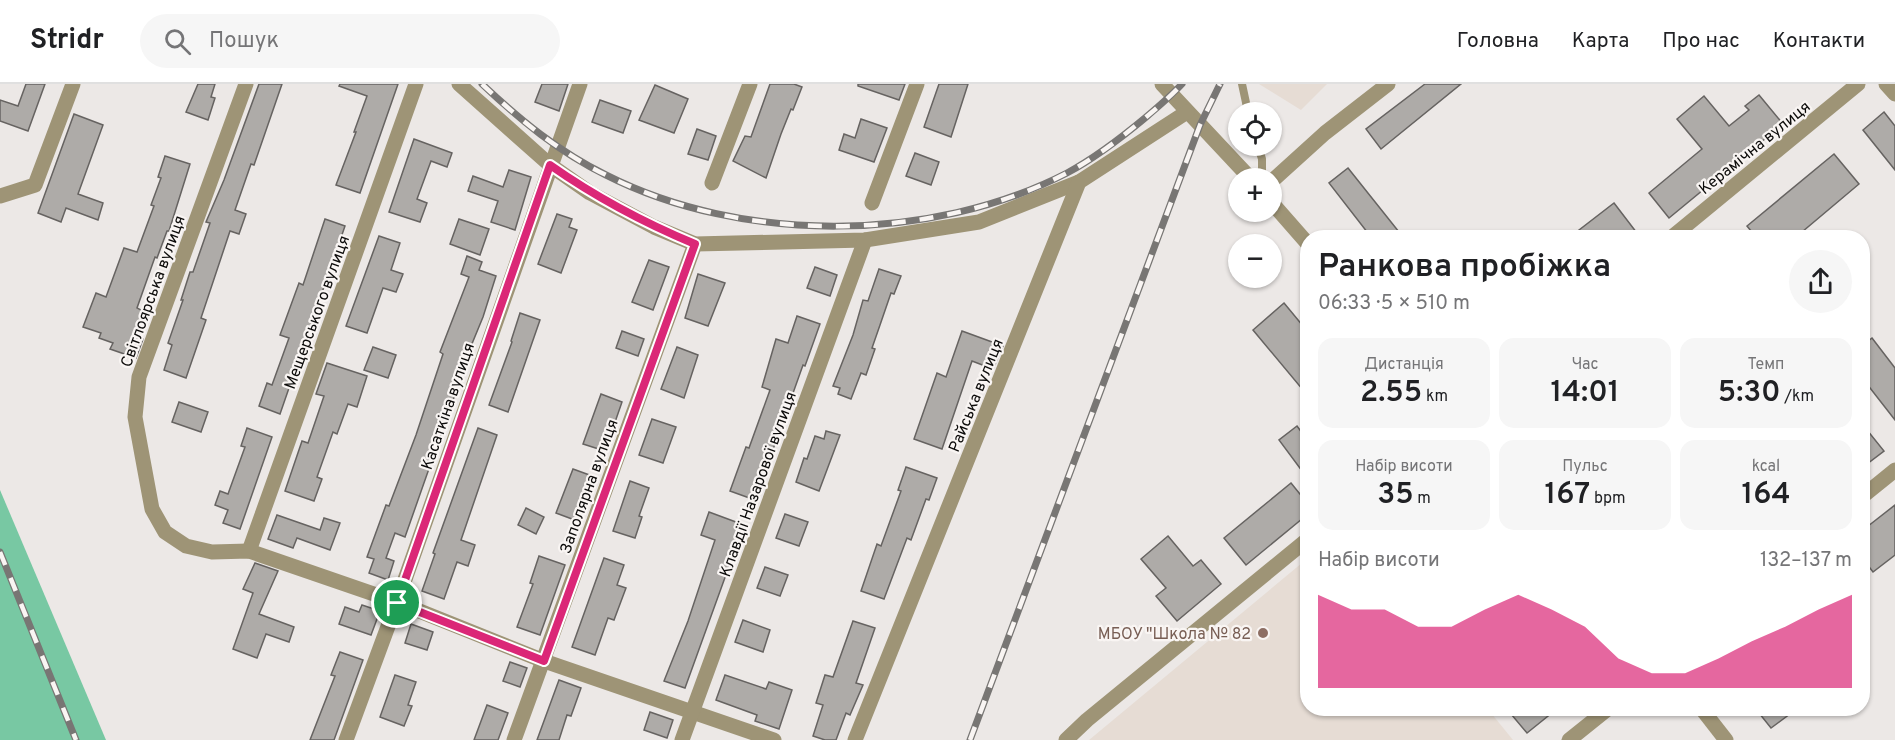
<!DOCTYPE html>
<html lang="uk">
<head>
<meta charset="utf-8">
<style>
	:root { --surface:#fff; --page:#f6f6f6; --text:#202124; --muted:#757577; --line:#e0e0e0; --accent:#db2777 }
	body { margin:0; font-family:Overpass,sans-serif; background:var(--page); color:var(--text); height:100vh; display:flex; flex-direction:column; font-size:22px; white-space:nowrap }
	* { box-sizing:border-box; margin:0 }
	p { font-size:20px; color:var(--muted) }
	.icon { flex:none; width:33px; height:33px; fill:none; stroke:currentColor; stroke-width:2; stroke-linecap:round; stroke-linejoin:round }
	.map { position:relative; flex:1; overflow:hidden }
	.details { position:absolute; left:1300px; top:146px; width:570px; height:486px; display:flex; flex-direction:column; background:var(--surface); border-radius:24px; box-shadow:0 2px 4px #0004 }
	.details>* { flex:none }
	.fabs { position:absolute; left:1228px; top:18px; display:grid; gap:12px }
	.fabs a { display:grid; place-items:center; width:54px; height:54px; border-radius:50%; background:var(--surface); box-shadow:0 2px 4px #0004; font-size:30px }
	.pin { position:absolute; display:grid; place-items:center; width:51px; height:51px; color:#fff; margin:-26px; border:3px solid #fff; border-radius:50%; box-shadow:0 2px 6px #0007 }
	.round { display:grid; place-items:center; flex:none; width:63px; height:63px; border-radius:32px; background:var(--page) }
	.summary { display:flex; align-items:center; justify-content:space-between; height:102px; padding:0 18px }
	h1 { font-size:33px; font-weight:600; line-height:45px }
	.figures { display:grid; grid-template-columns:repeat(3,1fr); gap:9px; height:102px; padding:6px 18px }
	.figures div { display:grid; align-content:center; border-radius:15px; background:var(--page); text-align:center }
	.figures b { font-size:30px; font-weight:600 }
	.figures small { font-size:16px; font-weight:400 }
	.figures p { font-size:16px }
	.chart { height:168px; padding:12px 18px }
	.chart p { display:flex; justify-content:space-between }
	.chart svg { width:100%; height:108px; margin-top:6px; fill:var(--accent); opacity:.7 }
	header { display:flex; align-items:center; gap:36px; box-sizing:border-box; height:84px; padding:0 30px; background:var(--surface); border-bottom:2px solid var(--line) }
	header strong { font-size:28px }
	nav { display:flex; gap:33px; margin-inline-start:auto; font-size:21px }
	.search { width:420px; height:54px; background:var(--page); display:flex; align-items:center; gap:15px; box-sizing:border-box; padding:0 21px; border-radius:33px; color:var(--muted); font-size:22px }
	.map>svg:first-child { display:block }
	.built { fill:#e6dcd4 }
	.forest { fill:#78c8a3 }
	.building { fill:#aeaba8; stroke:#666361; stroke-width:1.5 }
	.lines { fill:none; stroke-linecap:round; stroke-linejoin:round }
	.service { stroke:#9e9476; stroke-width:8 }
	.minor { stroke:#9e9476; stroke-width:15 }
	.rail-casing { stroke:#787674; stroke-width:7 }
	.rail { stroke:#f9f5f3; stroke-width:4.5; stroke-dasharray:14; stroke-linecap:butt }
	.route-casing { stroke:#fff; stroke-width:12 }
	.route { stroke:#db2777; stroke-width:8 }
	.education-dot { fill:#8d6e63; stroke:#f9f5f3; stroke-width:2 }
	.labels { text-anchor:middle; stroke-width:4.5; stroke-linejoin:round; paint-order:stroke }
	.street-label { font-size:16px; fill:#0c0b0a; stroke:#f9f5f3 }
	.education-label { font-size:16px; fill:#785e54; stroke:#f9f5f3; text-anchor:end }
</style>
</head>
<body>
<header>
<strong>Stridr</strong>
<div class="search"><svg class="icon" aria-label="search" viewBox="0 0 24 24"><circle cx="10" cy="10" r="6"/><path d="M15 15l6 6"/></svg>Пошук</div>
<nav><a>Головна</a><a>Карта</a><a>Про нас</a><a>Контакти</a></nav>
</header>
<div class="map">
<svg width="1895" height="656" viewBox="0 0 1895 656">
	<rect width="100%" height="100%" fill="#ece8e6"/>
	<!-- built -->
	<g class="built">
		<path d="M1259,0H1327L1301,26Z"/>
		<path d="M1308,474V624H1487L1513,656H1089Z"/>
	</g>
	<!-- forest -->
	<path class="forest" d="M0,406L106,656H0Z"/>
	<!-- building -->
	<g class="building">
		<path d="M26,0H45L28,47L0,37V16L18,22Z"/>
		<path d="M198,0H215L211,13L215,14L208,36L186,28Z"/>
		<path d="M259,0H282L254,81L251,80L235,126L246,130L239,150L230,147L201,234L206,236L186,294L164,286L172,261L168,259L183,216H181L190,188H193L210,139L206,138L224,96Z"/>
		<path d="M340,0H398L360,109L336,101L356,48H354L367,12L339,2Z"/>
		<path d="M542,0H568L559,27L535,18Z"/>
		<path d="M770,0H794L802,3L793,26L791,25L781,50L766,94L733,77L745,52L751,53Z"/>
		<path d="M858,0H905L899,16L858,2Z"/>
		<path d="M939,0H968L951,53L924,43Z"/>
		<path d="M1425,0H1461L1381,65L1366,45Z"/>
		<path d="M655,1L688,15L674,49L639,36Z"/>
		<path d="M1759,11L1783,40L1669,134L1649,109L1702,65L1677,35L1704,12L1729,42L1749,26L1745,22Z"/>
		<path d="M600,16L631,27L623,49L592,38Z"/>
		<path d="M1884,28L1895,42V86L1863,46Z"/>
		<path d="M74,30L103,41L78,110L103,119L98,136L66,124L61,138L38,129Z"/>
		<path d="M861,35L887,44L874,78L839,66L844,50L855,54Z"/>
		<path d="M697,45L716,52L708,76L688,70Z"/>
		<path d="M414,55L452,69L447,83L431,77L417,115L427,119L420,138L389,128Z"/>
		<path d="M915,69L939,78L931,101L906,92Z"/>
		<path d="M1834,70L1859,100L1796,153H1756L1747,142Z"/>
		<path d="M165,72L190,80L169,147H167L157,174L155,173L137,224L143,227L134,252L143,255L136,274L110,265L113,259L99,254L101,249L83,243L96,209L106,213L124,164L137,168L154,122L151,121L161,94L158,93Z"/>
		<path d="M1348,84L1403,153H1371L1329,99Z"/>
		<path d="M509,86L531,93L515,146L491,138L498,117L468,107L473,92L503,103Z"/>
		<path d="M1614,119L1640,153H1570Z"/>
		<path d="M557,130L572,135L569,143L577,146L561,189L538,180Z"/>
		<path d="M325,135L345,142L280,330L259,322L267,299L272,301L289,254L280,251L299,199L303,201Z"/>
		<path d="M459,135L489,145L480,171L450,160Z"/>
		<path d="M379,152L400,159L391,186L403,190L396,208L383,204L367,249L346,242Z"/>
		<path d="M467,172L482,178L479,186L496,192L483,233L462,284L464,285L405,453L395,449L386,474L394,477L388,496L369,489L374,475L367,473L386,421L389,422L416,351L443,270L440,268L469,193L461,190Z"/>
		<path d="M649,176L669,183L653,226L632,218Z"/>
		<path d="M815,183L837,191L830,212L807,204Z"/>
		<path d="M879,185L901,192L894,210L891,209L880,241L872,264L875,265L866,291L861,289L851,315L838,310L840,304L833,302L853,251L863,216L868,217Z"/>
		<path d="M698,190L725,199L708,242L685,234Z"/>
		<path d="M1284,219L1308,248V312L1253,246Z"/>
		<path d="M520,229L540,236L508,328L489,321L512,258L511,257Z"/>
		<path d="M797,232L820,240L805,282L803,281L755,416L730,407L746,363L749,364L770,306L762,303L776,255L788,259Z"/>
		<path d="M622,247L644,255L638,272L616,264Z"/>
		<path d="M962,247L1003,262L993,285L972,277L942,365L914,355L937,289L946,293Z"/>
		<path d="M1872,254L1895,284V336L1863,295V261Z"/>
		<path d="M373,263L396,271L388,294L364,286Z"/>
		<path d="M677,263L698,271L684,314L661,305Z"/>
		<path d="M327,279L367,292L357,323L348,320L337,350L333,348L317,393L322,395L314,417L285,407L302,357L308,359L324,312L316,310Z"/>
		<path d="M601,310L622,318L605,367L583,360Z"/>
		<path d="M179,318L208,328L201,348L172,338Z"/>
		<path d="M652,335L676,343L663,379L639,371Z"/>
		<path d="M1863,341L1884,367L1863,383Z"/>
		<path d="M1297,342L1308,357V395L1279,356Z"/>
		<path d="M247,344L272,353L240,445L223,439L228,426L215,421L220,407L228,410L245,363L241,362Z"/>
		<path d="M478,344L497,351L461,456L475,461L468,482L457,478L444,515L422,507L435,470L433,469Z"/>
		<path d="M826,347L840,351L819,407L796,398L804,374L807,375L815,352L824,355Z"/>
		<path d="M906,383L937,394L929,416L926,415L911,456L907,454L884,515L861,507L877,460L881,462L901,407L898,406Z"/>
		<path d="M573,385L595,393L580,438L556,429Z"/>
		<path d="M630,397L649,404L639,432L642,433L635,454L613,447Z"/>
		<path d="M1291,399L1308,420V430L1246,481L1224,454Z"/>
		<path d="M1895,421V471L1873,488L1863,475V446Z"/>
		<path d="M526,424L544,433L536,450L518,441Z"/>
		<path d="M709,428L744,441L685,604L664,597L688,537L715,456L701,451Z"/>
		<path d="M785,430L808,438L799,462L776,454Z"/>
		<path d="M277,431L320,446L324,434L340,439L330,466L297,454L293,464L268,455Z"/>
		<path d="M1168,452L1193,482L1201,476L1221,500L1177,537L1156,512L1166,504L1141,475Z"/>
		<path d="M539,472L565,481L540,551L517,543L533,500L530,499Z"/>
		<path d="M604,474L624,481L617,501L626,504L614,536L608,534L595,571L572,563Z"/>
		<path d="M255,479L278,487L259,530L294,543L289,558L266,550L257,574L233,565L253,509L243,505Z"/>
		<path d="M765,483L788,491L780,512L757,504Z"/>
		<path d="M362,521L380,527L371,551L339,540L345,523L359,528Z"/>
		<path d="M743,536L770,546L763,568L735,558Z"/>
		<path d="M853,537L875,544L856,599L863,601L850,631L846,629L836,656H825L813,652L823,621L816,619L825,591L833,593Z"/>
		<path d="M411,540L433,548L427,566L405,559Z"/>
		<path d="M340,568L363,576L334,656H310L335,592L331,591Z"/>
		<path d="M510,578L527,584L520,603L503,597Z"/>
		<path d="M395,591L416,598L408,621L412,622L404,642L380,633Z"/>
		<path d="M725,591L766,605L769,598L792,606L779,645L755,637L757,631L716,616Z"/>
		<path d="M559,596L581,604L571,632L567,631L559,656H537Z"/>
		<path d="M487,621L508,629L498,656H474Z"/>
		<path d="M1506,624H1558L1527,649Z"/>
		<path d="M1755,624H1798L1771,644Z"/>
		<path d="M650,628L673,636L667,654L644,646Z"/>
	</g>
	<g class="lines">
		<!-- service -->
		<g class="service">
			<path d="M1242,0L1248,28"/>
			<path d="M1258,62L1262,75V94"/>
		</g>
		<!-- minor -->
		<g class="minor">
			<path d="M246,0L139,293L135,333L152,425L165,448L186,462L212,468L249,467L397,518L544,577L774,656"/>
			<path d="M459,0L550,81L590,109L654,143L695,160L865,156L979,138L1079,98"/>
			<path d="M1162,0L1250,94"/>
			<path d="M1886,0L1895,10"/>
			<path d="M1272,97L1325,49L1388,0"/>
			<path d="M712,99L750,0"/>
			<path d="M0,112L35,101L73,0"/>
			<path d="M872,119L917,0"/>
			<path d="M1272,119L1308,160"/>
			<path d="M1672,153L1858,0"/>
			<path d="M1863,412L1895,386"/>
			<path d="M249,467L416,0"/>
			<path d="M1701,624L1726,656"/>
			<path d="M346,656L397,518L580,0"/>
			<path d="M514,656L695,160"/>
			<path d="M682,656L865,156"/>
			<path d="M855,656L1079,98L1187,28"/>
			<path d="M1066,656L1087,636L1308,455"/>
			<path d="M1569,656L1609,624"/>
		</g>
		<defs>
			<g id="rail">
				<path d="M482,0C520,36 559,68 606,91C742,160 931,159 1067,89C1095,74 1121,54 1145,34C1158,23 1171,12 1182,0"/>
				<path d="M0,468L76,656"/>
				<path d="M970,656L1200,41L1220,0"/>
			</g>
		</defs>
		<!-- rail casing -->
		<use href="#rail" class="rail-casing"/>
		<!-- rail -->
		<use href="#rail" class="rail"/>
	</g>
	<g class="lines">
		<defs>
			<path id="route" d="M550,81C597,114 642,138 695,160L544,577L397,519Z"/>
		</defs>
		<!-- route casing -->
		<use href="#route" class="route-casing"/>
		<!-- route -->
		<use href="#route" class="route"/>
	</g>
	<!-- markers -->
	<circle class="education-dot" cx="1263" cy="549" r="6"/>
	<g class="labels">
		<!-- street labels -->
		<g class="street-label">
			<text transform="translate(1754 63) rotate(-39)" y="6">Керамічна вулиця</text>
			<text transform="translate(152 207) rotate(-70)" y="6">Світлоярська вулиця</text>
			<text transform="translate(316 228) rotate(-70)" y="6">Мещерського вулиця</text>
			<text transform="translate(975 311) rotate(-68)" y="6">Райська вулиця</text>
			<text transform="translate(447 322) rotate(-71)" y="6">Касаткіна вулиця</text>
			<text transform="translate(757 400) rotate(-70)" y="6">Клавдії Назарової вулиця</text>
			<text transform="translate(588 402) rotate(-70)" y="6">Заполярна вулиця</text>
		</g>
		<!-- education labels -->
		<g class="education-label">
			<text x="1251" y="555">МБОУ "Школа № 82</text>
		</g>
	</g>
</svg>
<div class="fabs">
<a><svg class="icon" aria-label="locate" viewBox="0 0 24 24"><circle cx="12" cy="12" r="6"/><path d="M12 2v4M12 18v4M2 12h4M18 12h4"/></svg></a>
<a>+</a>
<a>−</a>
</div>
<div class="pin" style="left:397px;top:519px;background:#1e9e55"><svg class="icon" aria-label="arrive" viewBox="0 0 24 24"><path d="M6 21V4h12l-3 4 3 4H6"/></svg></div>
<section class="details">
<div class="summary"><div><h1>Ранкова пробіжка</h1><p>06:33 · 5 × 510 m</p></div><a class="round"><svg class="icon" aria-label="share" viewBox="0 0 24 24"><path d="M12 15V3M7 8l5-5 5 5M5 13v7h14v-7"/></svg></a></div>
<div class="figures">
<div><p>Дистанція</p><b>2.55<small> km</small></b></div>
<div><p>Час</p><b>14:01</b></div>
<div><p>Темп</p><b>5:30<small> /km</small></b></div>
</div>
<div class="figures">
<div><p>Набір висоти</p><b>35<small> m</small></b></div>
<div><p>Пульс</p><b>167<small> bpm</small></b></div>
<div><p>kcal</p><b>164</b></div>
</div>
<div class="chart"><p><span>Набір висоти</span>132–137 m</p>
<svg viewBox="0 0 160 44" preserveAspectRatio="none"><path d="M0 44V6L10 12L20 12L30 19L40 19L50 12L60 6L70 12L80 19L90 32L100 38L110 38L120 32L130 25L140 19L150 12L160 6V44z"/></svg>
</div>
</section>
</div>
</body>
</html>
